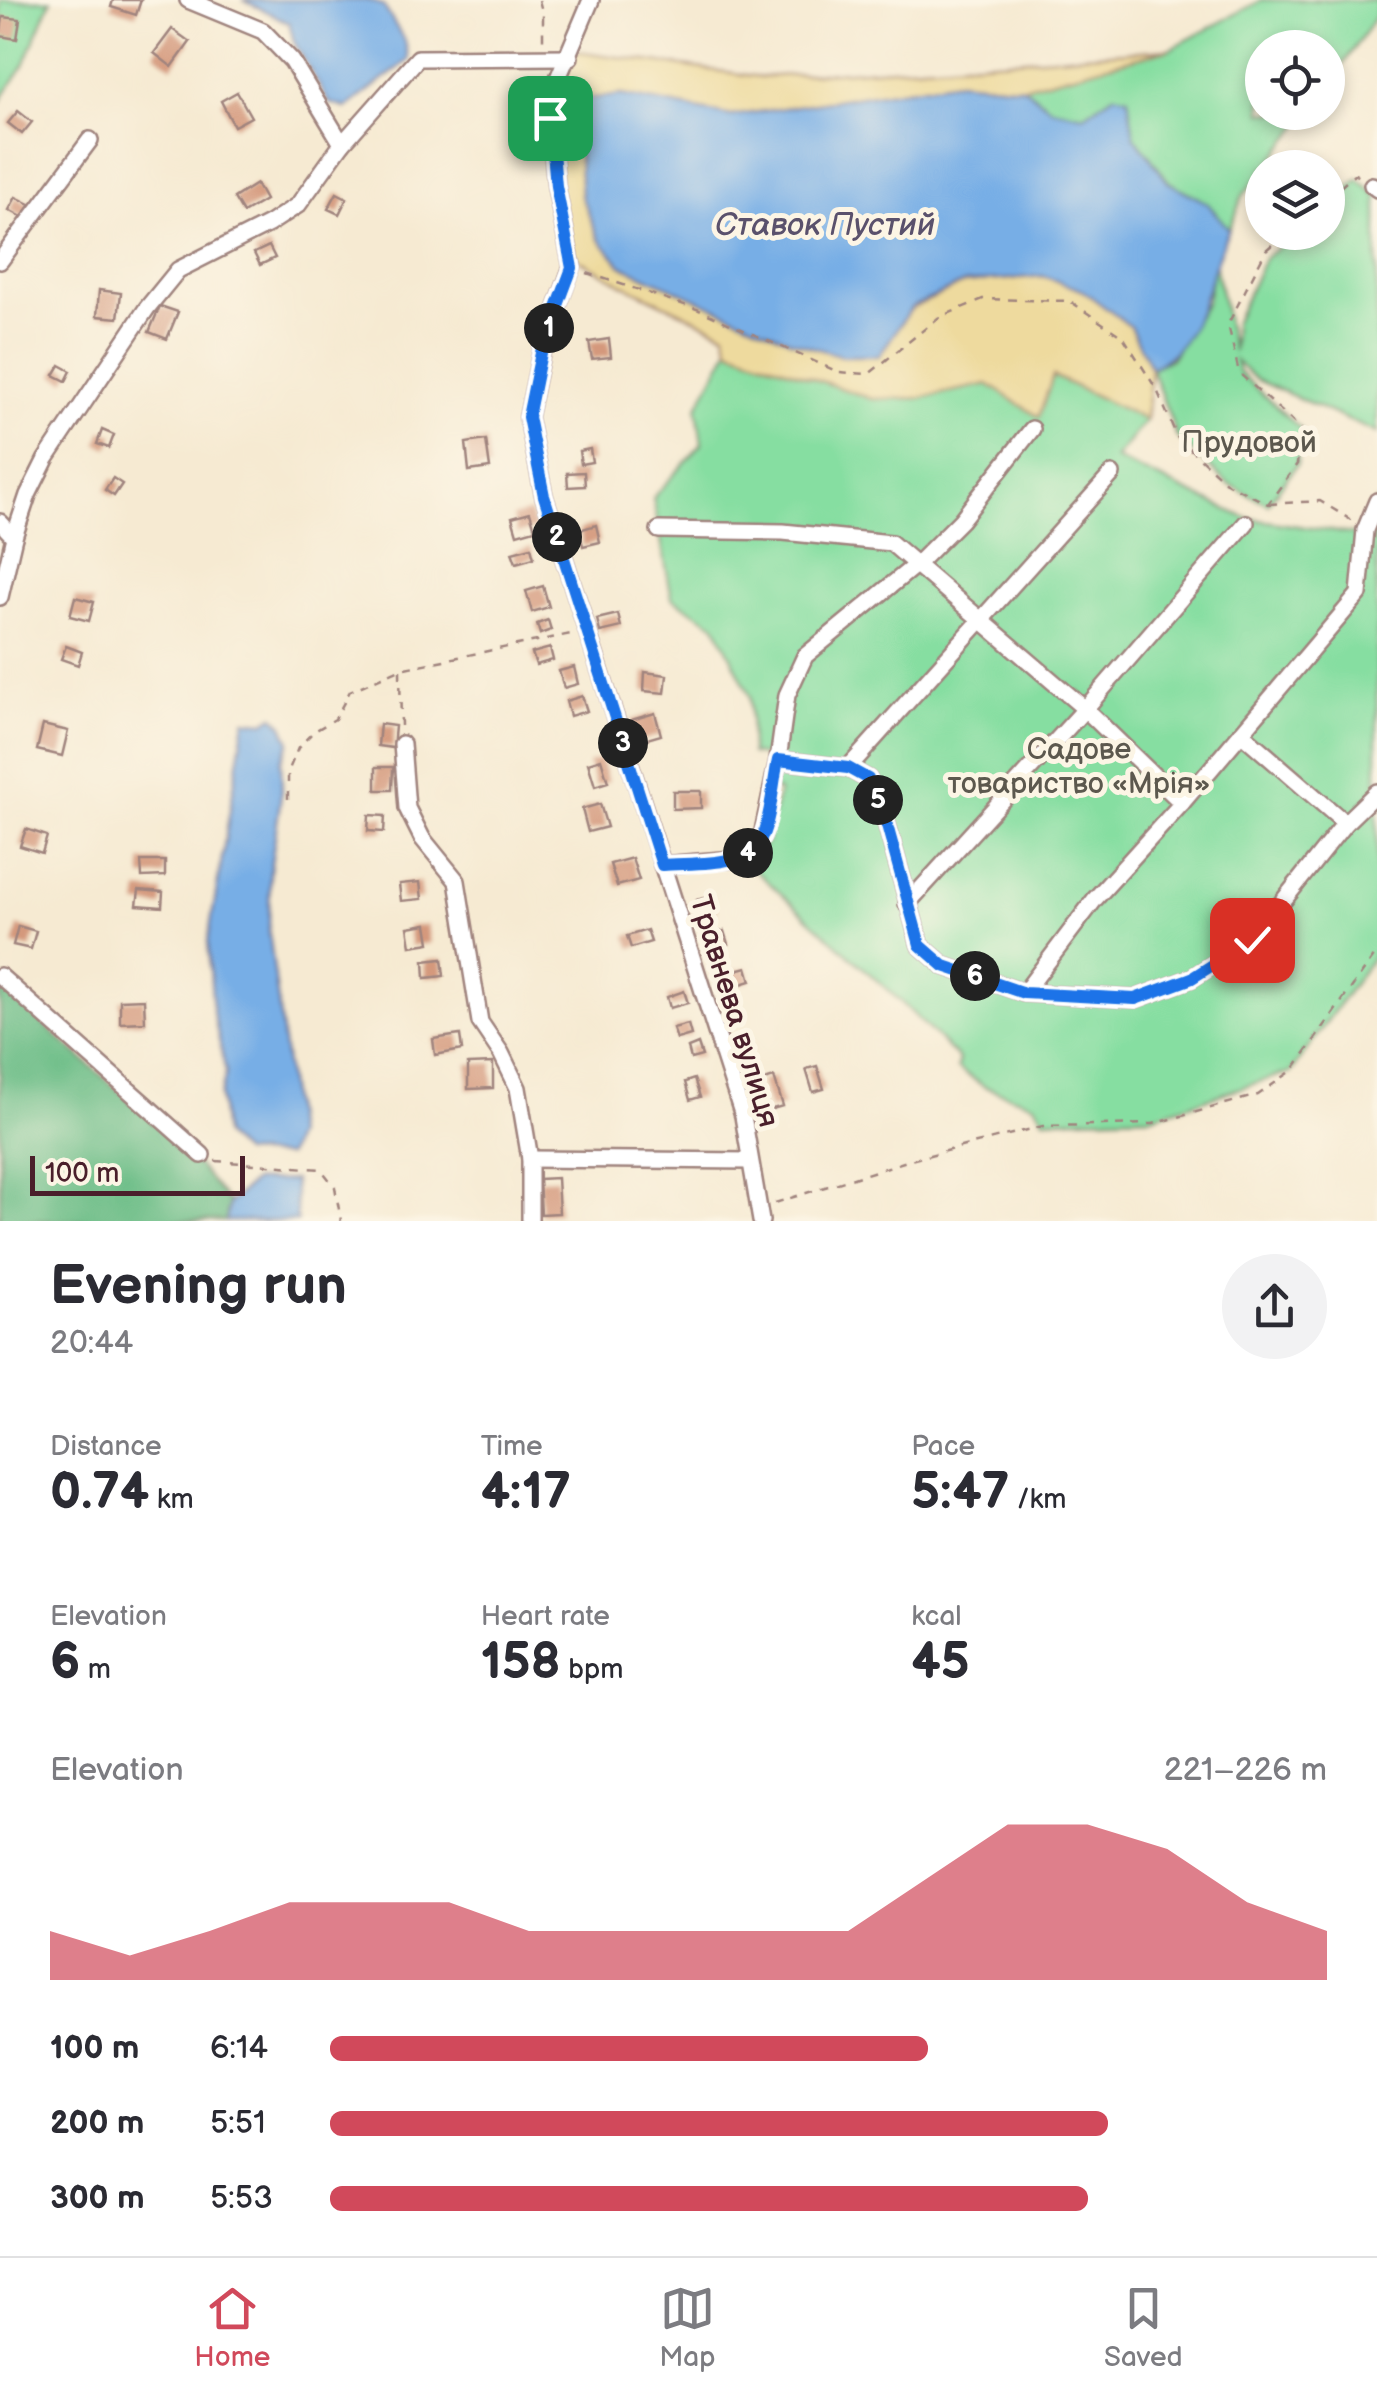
<!DOCTYPE html>
<html lang="en">
<head>
<meta charset="utf-8">
<style>
	:root { --surface:#fff; --page:#f2f2f3; --text:#2b2b33; --muted:#7c7c81; --line:#e1e1e2; --accent:#d1495b }
	body { margin:0; font-family:"Balsamiq Sans",sans-serif; background:var(--page); color:var(--text); height:100vh; display:flex; flex-direction:column; font-size:38px; white-space:nowrap }
	* { box-sizing:border-box; margin:0 }
	p { font-size:32px; color:var(--muted) }
	.icon { flex:none; width:55px; height:55px; fill:none; stroke:currentColor; stroke-width:2; stroke-linecap:round; stroke-linejoin:round }
	.map { position:relative; height:1221px; overflow:hidden }
	.details { display:flex; flex-direction:column; background:var(--surface); flex:1 }
	.details>* { flex:none }
	.controls { position:absolute; left:1245px; top:30px; display:grid; gap:20px }
	.controls a { display:grid; place-items:center; width:100px; height:100px; border-radius:50%; background:var(--surface); box-shadow:0 5px 15px #0003; font-size:50px }
	.scale { position:absolute; left:30px; bottom:25px; width:215px; box-sizing:border-box; padding-left:10px; border:5px solid #4a1f2b; border-top:0; font-size:28px; line-height:35px; white-space:nowrap; color:#4a1f2b; -webkit-text-stroke:8px #fcf5e5; paint-order:stroke }
	.pin { position:absolute; display:grid; place-items:center; width:85px; height:85px; color:#fff; margin:-42px; border-radius:20px; box-shadow:0 5px 15px #0006 }
	.km { position:absolute; width:50px; height:50px; margin:-25px; border-radius:50%; background:#222; color:#fff; font-size:28px; line-height:50px; text-align:center }
	.round { display:grid; place-items:center; flex:none; width:105px; height:105px; border-radius:52px; background:var(--page) }
	.overview { display:flex; align-items:center; justify-content:space-between; height:170px; padding:0 50px }
	h1 { font-size:55px; font-weight:700; line-height:75px }
	.figures { display:grid; grid-template-columns:repeat(3,1fr); gap:15px; height:170px; padding:10px 50px }
	.figures div { display:grid; align-content:center }
	.figures b { font-size:50px; font-weight:700 }
	.figures small { font-size:28px; font-weight:400 }
	.figures p { font-size:28px }
	.chart { height:280px; padding:20px 50px }
	.chart p { display:flex; justify-content:space-between }
	.chart svg { width:100%; height:180px; margin-top:10px; fill:var(--accent); opacity:.7 }
	ul { padding:0 50px; list-style:none; font-size:32px }
	li { display:grid; grid-template-columns:160px 120px 1fr; align-items:center; height:75px }
	li i { height:25px; border-radius:12px; background:var(--accent) }
	.menu { display:flex; justify-content:space-around; align-items:center; height:140px; border-top:2px solid var(--line); background:var(--surface); font-size:28px; color:var(--muted) }
	.menu a { display:grid; justify-items:center; gap:5px }
	.menu .active { color:var(--accent) }
	.map>svg:first-child { display:block }
	.green { fill:#86dea1; stroke:#687e66; stroke-width:2.5 }
	.forest { fill:#6cbd87; stroke:#5b6e59; stroke-width:2.5 }
	.sand { fill:#eeda9e; stroke:#9c7c64; stroke-width:2.5 }
	.water { fill:#77aee6; stroke:#606688; stroke-width:2.5 }
	.building { fill:#d4987b }
	.lines { fill:none; stroke-linecap:round; stroke-linejoin:round }
	.minor-casing { stroke:#a0847e; stroke-width:20 }
	.path { stroke:#a0847e; stroke-width:2.5; stroke-dasharray:8 8; stroke-linecap:butt }
	.minor { stroke:#fff; stroke-width:15 }
	.route-casing { stroke:#fff; stroke-width:20 }
	.route { stroke:#1a73e8; stroke-width:12 }
	.labels { text-anchor:middle; stroke-width:10; stroke-linejoin:round; paint-order:stroke }
	.park-label { font-size:30px; fill:#5c584e; stroke:#fcf5e5 }
	.street-label { font-size:30px; fill:#4a1f2b; stroke:#fcf5e5 }
	.water-label { font-size:32px; font-style:italic; fill:#5a516c; stroke:#fcf5e5 }
</style>
</head>
<body>
<div class="map">
<svg width="1377" height="1221" viewBox="0 0 1377 1221">
	<rect width="100%" height="100%" fill="#fcf5e5"/>
	<filter id="ink" filterUnits="userSpaceOnUse"><feTurbulence type="fractalNoise" baseFrequency=".01" numOctaves="2"/><feDisplacementMap in="SourceGraphic" scale="20" xChannelSelector="R" yChannelSelector="G"/><feConvolveMatrix kernelMatrix="1 2 1 2 8 2 1 2 1" color-interpolation-filters="sRGB"/></filter>
	<filter id="wash" filterUnits="userSpaceOnUse"><feTurbulence type="fractalNoise" baseFrequency=".0048" numOctaves="4" result="noise"/><feDisplacementMap in="SourceGraphic" scale="40" xChannelSelector="R" yChannelSelector="G"/><feGaussianBlur stdDeviation="2.25" result="paint"/><feColorMatrix in="noise" values="0 0 0 0 0 0 0 0 0 0 0 0 0 0 0 0 0 1.4 0 .05"/><feComposite in="paint" operator="in"/></filter>
	<g filter="url(#wash)">
		<rect width="100%" height="100%" fill="#f6ead2"/>
		<!-- green -->
		<g class="green">
			<path d="M0,0H51L24,65L0,101Z"/>
			<path d="M1262,0H1377V14L1328,87V48H1262V112L1310,113L1266,167L1262,168V172L1243,196L1229,229L1207,203L1169,182L1134,136L1115,94L1084,115L1051,108L1023,87L1170,49Z"/>
			<path d="M1358,179L1377,195V433L1255,379L1235,361L1239,373L1302,430L1297,464L1268,504L1228,484L1177,437L1151,368L1171,359L1207,301L1214,260L1233,352L1234,323L1264,259L1296,233L1328,232V205Z"/>
			<path d="M729,349L872,399L921,398L988,384L1038,416L1053,376L1146,420L1115,459L1246,518L1364,536L1377,500V951L1291,1072L1152,1116L1044,1119L1035,1104L985,1087L957,1068L959,1059L900,1001L748,864L766,843L779,791L762,785L770,757L751,754L750,696L716,625L672,598L653,498L702,444L697,408Z"/>
		</g>
		<!-- forest -->
		<path class="forest" d="M0,986L182,1146L229,1203L226,1221H0Z"/>
		<!-- sand -->
		<path class="sand" d="M1170,49L1023,87L958,81L732,116L622,95L878,355L912,308L964,283L1043,276L1082,290L1130,326L1151,368L1146,420L1053,376L1039,417L988,384L921,398L872,399L729,349L725,333L622,284L573,256L556,186L553,90L576,51L761,77Z"/>
		<!-- water -->
		<g class="water">
			<path d="M243,0H367L383,5L405,41L409,60L346,108L329,103L294,42L289,23Z"/>
			<path d="M958,81L1023,87L1051,108L1084,115L1115,94L1128,97L1134,136L1168,182L1207,203L1229,229C1206,276 1203,345 1151,368L1130,326L1082,290L1043,276L964,283L912,307L879,356H842L792,341L622,266L599,239L581,196L577,126L584,99L622,95L732,116Z"/>
			<path d="M274,716L283,725L290,742L281,761L282,789L270,871L269,931L295,1135L287,1156L243,1153L224,1136L220,1097L226,1073L213,1012L208,941L245,720L265,722Z"/>
			<path d="M294,1180L297,1221H226L229,1203L254,1181Z"/>
		</g>
		<g id="blocks">
			<!-- building -->
			<g class="building">
				<path d="M113,0H141L136,15L111,7Z"/>
				<path d="M3,17L20,19L17,39L0,36Z"/>
				<path d="M172,29L190,42L172,67L154,53Z"/>
				<path d="M237,92L251,117L234,126L221,101Z"/>
				<path d="M18,111L32,122L22,134L8,123Z"/>
				<path d="M256,184L265,200L243,213L234,198Z"/>
				<path d="M337,193L347,198L339,214L328,209Z"/>
				<path d="M16,197L32,205L26,219L9,210Z"/>
				<path d="M269,246L275,258L260,265L254,253Z"/>
				<path d="M99,290L121,293L118,318L97,316Z"/>
				<path d="M160,306L178,312L167,339L149,332Z"/>
				<path d="M609,339L611,357L592,359L589,342Z"/>
				<path d="M60,365L71,371L66,381L54,375Z"/>
				<path d="M102,430L114,435L109,448L97,444Z"/>
				<path d="M486,440L490,468L469,471L466,443Z"/>
				<path d="M590,449L592,462L581,464L579,451Z"/>
				<path d="M584,472L585,486L568,487L567,473Z"/>
				<path d="M113,478L122,484L114,496L105,490Z"/>
				<path d="M530,512L535,529L517,534L512,517Z"/>
				<path d="M596,525L600,542L583,546L579,530Z"/>
				<path d="M531,547L534,558L516,563L512,552Z"/>
				<path d="M543,586L549,607L532,612L526,591Z"/>
				<path d="M75,597L94,602L89,621L70,616Z"/>
				<path d="M618,614L621,627L600,632L597,619Z"/>
				<path d="M548,620L551,630L540,634L537,624Z"/>
				<path d="M66,646L82,652L78,665L61,659Z"/>
				<path d="M550,648L553,660L536,665L532,653Z"/>
				<path d="M574,667L578,684L564,688L559,671Z"/>
				<path d="M645,672L667,675L665,693L644,691Z"/>
				<path d="M582,696L587,711L570,716L566,701Z"/>
				<path d="M655,713L661,735L637,742L631,720Z"/>
				<path d="M380,724L395,726L393,748L378,746Z"/>
				<path d="M43,725L68,731L62,756L37,750Z"/>
				<path d="M601,759L608,782L595,786L588,763Z"/>
				<path d="M376,767H393L392,790H376Z"/>
				<path d="M673,791H701V808L673,809Z"/>
				<path d="M600,804L607,827L588,832L582,809Z"/>
				<path d="M369,815L385,816L384,832L368,831Z"/>
				<path d="M26,829L47,836L42,853L20,846Z"/>
				<path d="M632,858L639,880L617,886L610,864Z"/>
				<path d="M141,861H165V876L142,877Z"/>
				<path d="M420,882L422,899L401,901L399,884Z"/>
				<path d="M139,890L163,892L162,907L137,905Z"/>
				<path d="M712,896L717,911L701,915L697,900Z"/>
				<path d="M427,924L430,943L411,946L408,927Z"/>
				<path d="M18,926L36,931L31,949L13,945Z"/>
				<path d="M647,930L651,942L631,948L627,936Z"/>
				<path d="M724,931L728,944L712,949L708,935Z"/>
				<path d="M442,959L444,976L425,978L424,961Z"/>
				<path d="M747,967L751,981L725,989L721,974Z"/>
				<path d="M684,991L688,1003L670,1008L667,997Z"/>
				<path d="M144,999L145,1022L120,1023V1000Z"/>
				<path d="M688,1024L691,1035L677,1039L673,1028Z"/>
				<path d="M460,1035L462,1050L435,1055L433,1039Z"/>
				<path d="M698,1044L702,1056L691,1059L688,1048Z"/>
				<path d="M493,1063V1088L468,1089V1064Z"/>
				<path d="M817,1066L824,1089L813,1092L806,1069Z"/>
				<path d="M774,1077L783,1106L769,1110L761,1081Z"/>
				<path d="M694,1079L700,1097L690,1100L685,1082Z"/>
				<path d="M557,1178L559,1213L541,1214L539,1179Z"/>
			</g>
		</g>
	</g>
	<g filter="url(#ink)">
		<use href="#blocks" fill-opacity="0" stroke="#a0847e" stroke-width="2.5"/>
		<g class="lines">
			<defs>
				<g id="minor">
					<path d="M188,0L263,31L292,61L342,144"/>
					<path d="M591,0L553,90L550,118L556,186L572,267L542,349L528,417L544,496L743,1116L761,1221"/>
					<path d="M1372,185L1377,189"/>
					<path d="M0,261L90,140"/>
					<path d="M0,522L14,537"/>
					<path d="M659,530L783,532L891,543L1085,709L1182,803"/>
					<path d="M0,597L14,537L28,495L46,459L147,308L178,270L269,224L298,205L342,144L418,58L570,57"/>
					<path d="M1241,733L1345,823"/>
					<path d="M402,744L407,808L422,838L457,881L480,1022L501,1053L518,1088L530,1159V1221"/>
					<path d="M778,760L848,768L868,779L882,807L920,945L944,966L1024,993L1135,999L1192,978L1252,940L1345,823L1377,792"/>
					<path d="M848,768L1112,474"/>
					<path d="M662,865L734,859L752,851L762,836L778,760L787,695L805,656L918,563L961,520L1032,429"/>
					<path d="M907,904L1085,709L1246,523"/>
					<path d="M0,976L202,1155"/>
					<path d="M1024,993L1095,899L1182,803L1359,594L1365,530L1377,501"/>
					<path d="M530,1159L750,1161"/>
				</g>
			</defs>
			<!-- minor casing -->
			<use href="#minor" class="minor-casing"/>
			<!-- path -->
			<g class="path">
				<path d="M539,0L543,15V40"/>
				<path d="M1328,198L1355,174L1361,178"/>
				<path d="M587,273L697,309L838,372L869,374L938,318L983,299L1070,301L1124,338L1157,390L1177,437L1228,484L1268,504L1297,464L1302,430L1239,373L1228,324L1266,250L1287,232"/>
				<path d="M1269,504L1320,501L1351,520"/>
				<path d="M400,670L401,727"/>
				<path d="M288,799V772L298,748L313,732L335,719L350,691L400,669L571,634"/>
				<path d="M215,1161L321,1169L335,1187L341,1221"/>
				<path d="M775,1203L910,1160L1043,1126L1153,1124L1258,1095L1293,1070L1377,952"/>
			</g>
			<!-- minor -->
			<use href="#minor" class="minor"/>
		</g>
	</g>
	<g class="lines" filter="url(#ink)">
		<defs>
			<path id="route" d="M550,118L556,186L572,268L542,348L528,417L544,496L662,865C692,862 747,869 762,837C771,817 773,783 778,760L848,768L868,779L882,807L920,945L944,966L1024,993L1135,999L1192,978L1252,940"/>
		</defs>
		<!-- route casing -->
		<use href="#route" class="route-casing"/>
		<!-- route -->
		<use href="#route" class="route"/>
	</g>
	<g class="labels">
		<!-- park labels -->
		<g class="park-label">
			<text x="1249" y="452">Прудовой</text>
			<text x="1079" y="759">Садове<tspan x="1079" dy="34">товариство «Мрія»</tspan></text>
		</g>
		<!-- street labels -->
		<g class="street-label">
			<text transform="translate(735 1011) rotate(73)" y="10">Травнева вулиця</text>
		</g>
		<!-- water labels -->
		<g class="water-label">
			<text x="825" y="235">Ставок Пустий</text>
		</g>
	</g>
</svg>
<div class="controls">
<a><svg class="icon" aria-label="locate" viewBox="0 0 24 24"><circle cx="12" cy="12" r="6"/><path d="M12 2v4M12 18v4M2 12h4M18 12h4"/></svg></a>
<a><svg class="icon" aria-label="layers" viewBox="0 0 24 24"><path d="M12 4l9 5-9 5-9-5zM3 14l9 5 9-5"/></svg></a>
</div>
<div class="scale">100 m</div>
<div class="pin" style="left:550px;top:118px;background:#1e9e55"><svg class="icon" aria-label="arrive" viewBox="0 0 24 24"><path d="M6 21V4h12l-3 4 3 4H6"/></svg></div>
<div class="pin" style="left:1252px;top:940px;background:#d93025"><svg class="icon" aria-label="check" viewBox="0 0 24 24"><path d="M5 12l5 5 9-10"/></svg></div>
<b class="km" style="left:549px;top:328px">1</b>
<b class="km" style="left:557px;top:537px">2</b>
<b class="km" style="left:623px;top:743px">3</b>
<b class="km" style="left:748px;top:853px">4</b>
<b class="km" style="left:878px;top:800px">5</b>
<b class="km" style="left:975px;top:976px">6</b>
</div>
<section class="details">
<div class="overview"><div><h1>Evening run</h1><p>20:44</p></div><a class="round"><svg class="icon" aria-label="share" viewBox="0 0 24 24"><path d="M12 15V3M7 8l5-5 5 5M5 13v7h14v-7"/></svg></a></div>
<div class="figures">
<div><p>Distance</p><b>0.74<small> km</small></b></div>
<div><p>Time</p><b>4:17</b></div>
<div><p>Pace</p><b>5:47<small> /km</small></b></div>
</div>
<div class="figures">
<div><p>Elevation</p><b>6<small> m</small></b></div>
<div><p>Heart rate</p><b>158<small> bpm</small></b></div>
<div><p>kcal</p><b>45</b></div>
</div>
<div class="chart"><p><span>Elevation</span>221–226 m</p>
<svg viewBox="0 0 160 44" preserveAspectRatio="none"><path d="M0 44V32L10 38L20 32L30 25L40 25L50 25L60 32L70 32L80 32L90 32L100 32L110 19L120 6L130 6L140 12L150 25L160 32V44z"/></svg>
</div>
<ul>
<li><b>100 m</b>6:14<i style="width:60%"></i></li>
<li><b>200 m</b>5:51<i style="width:78%"></i></li>
<li><b>300 m</b>5:53<i style="width:76%"></i></li>
</ul>
</section>
<nav class="menu">
<a class="active"><svg class="icon" aria-label="home" viewBox="0 0 24 24"><path d="M3 11l9-7 9 7M6 9v11h12V9"/></svg>Home</a>
<a><svg class="icon" aria-label="map" viewBox="0 0 24 24"><path d="M3 6l6-2 6 2 6-2v14l-6 2-6-2-6 2zM9 4v14M15 6v14"/></svg>Map</a>
<a><svg class="icon" aria-label="saved" viewBox="0 0 24 24"><path d="M7 4h10v16l-5-4-5 4z"/></svg>Saved</a>
</nav>
</body>
</html>
